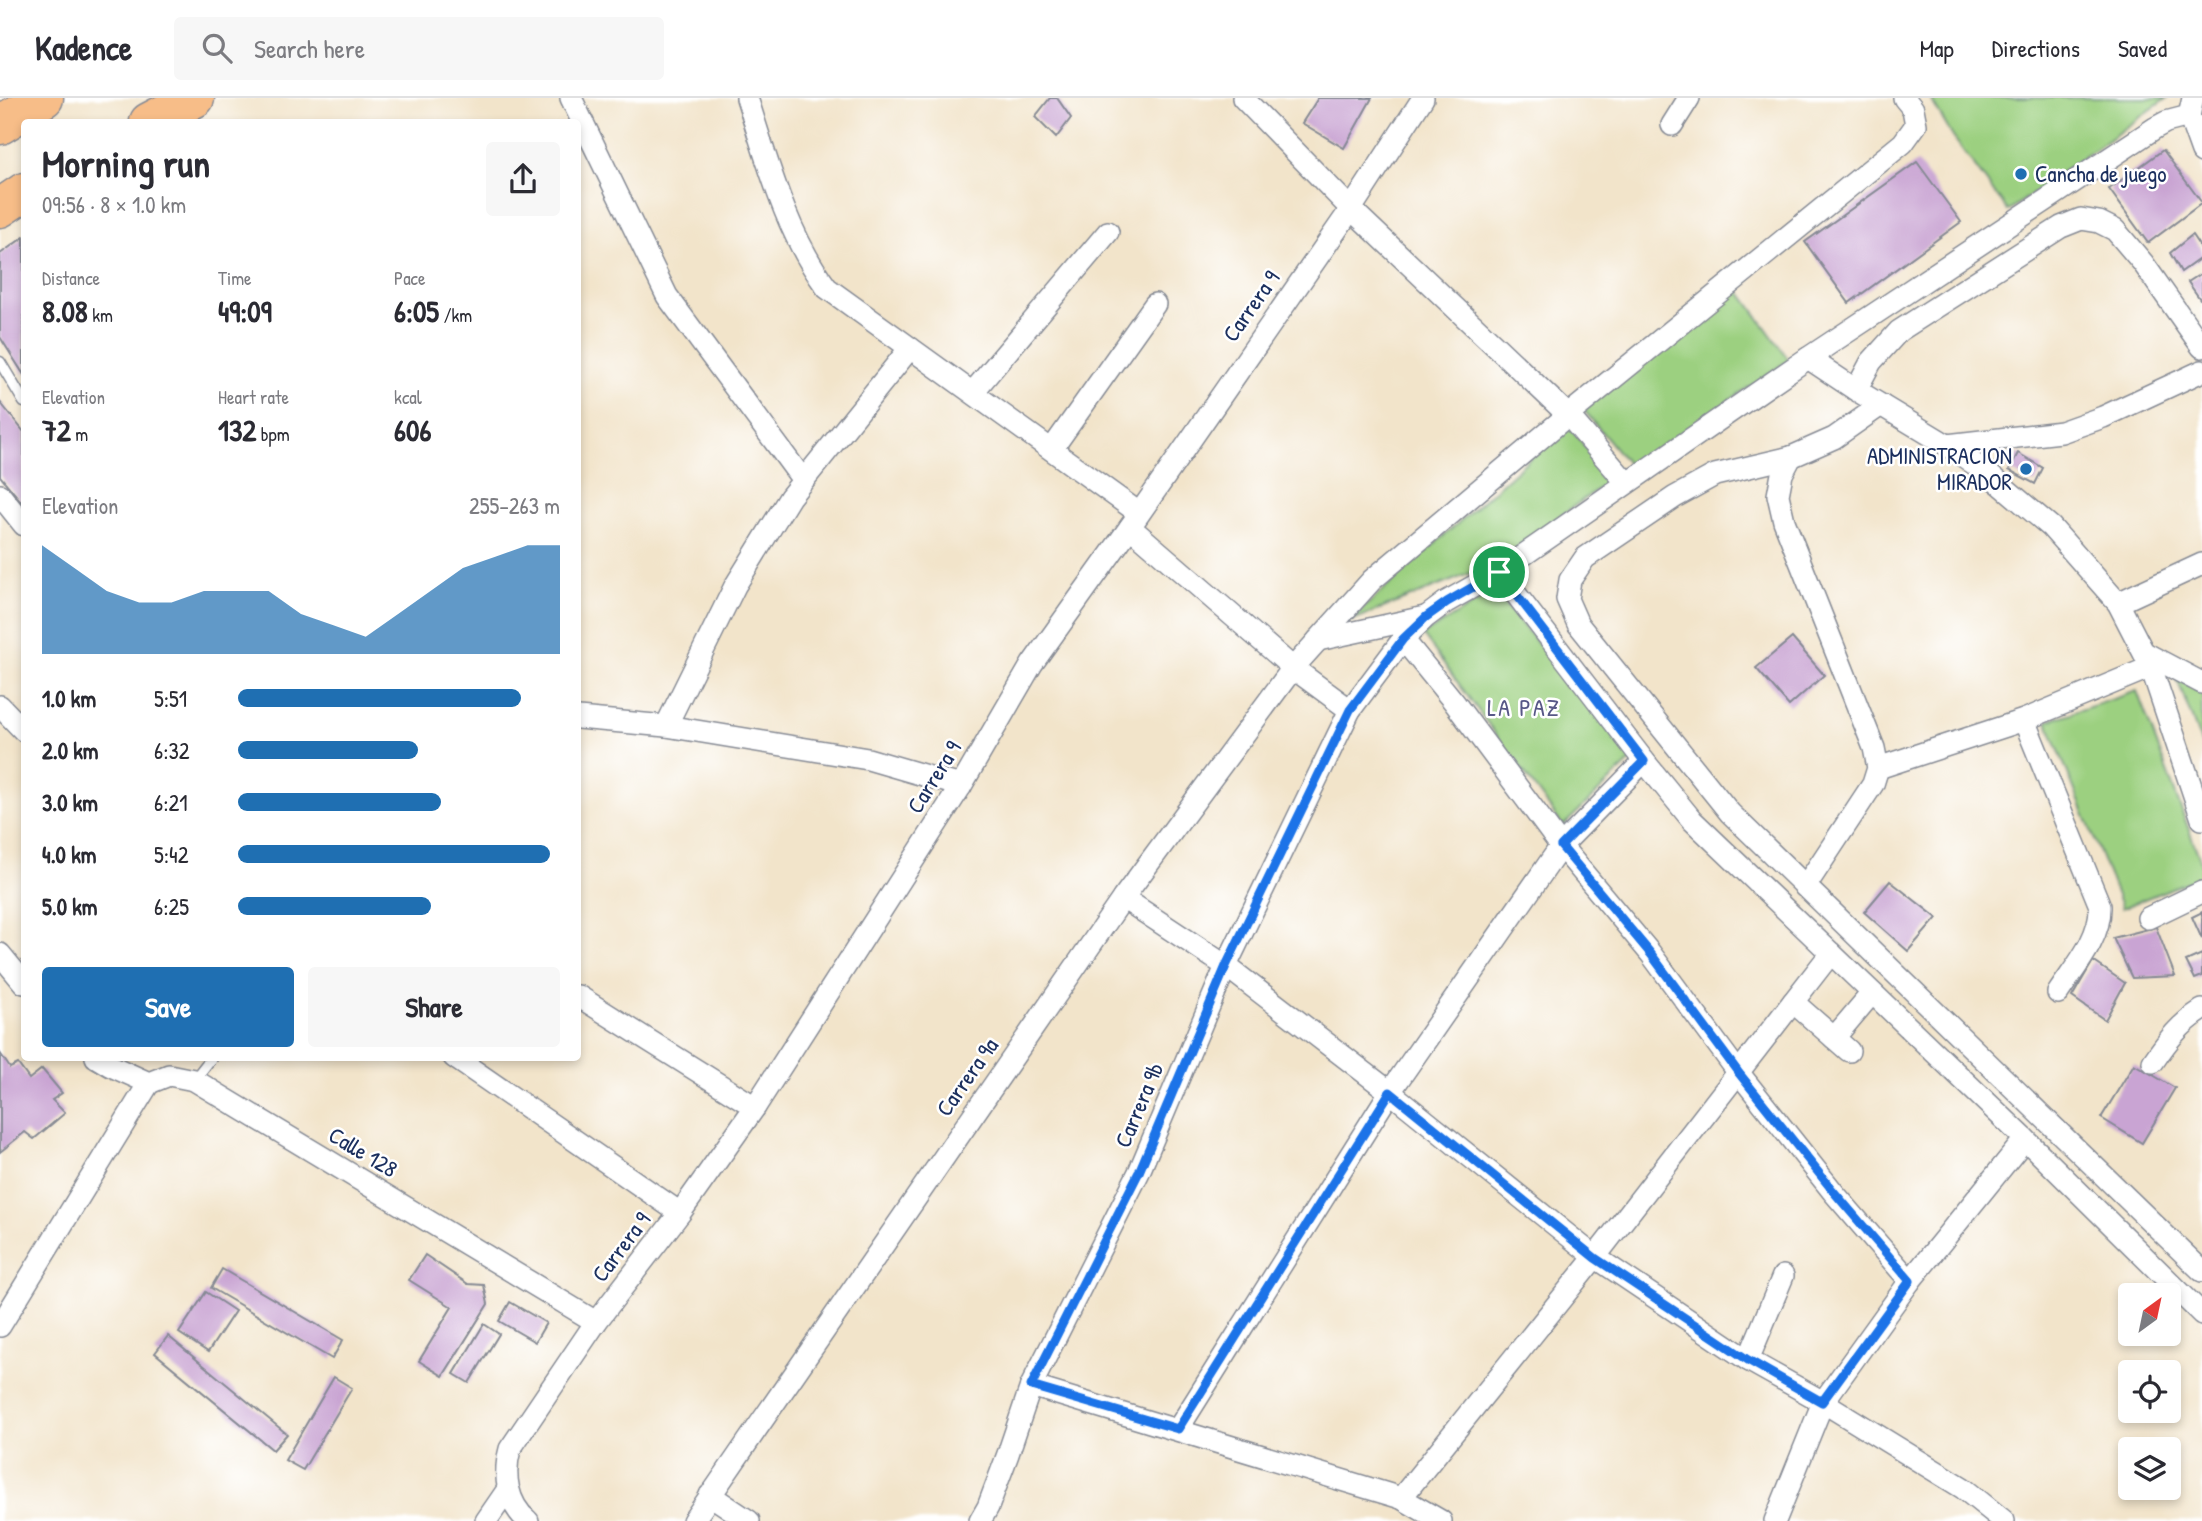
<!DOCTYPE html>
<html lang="en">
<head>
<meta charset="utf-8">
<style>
	:root { --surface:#fff; --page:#f7f7f7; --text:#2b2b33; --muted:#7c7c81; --line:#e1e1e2; --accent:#1f6fb2 }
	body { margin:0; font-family:"Patrick Hand",sans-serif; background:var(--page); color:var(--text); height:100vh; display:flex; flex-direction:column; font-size:26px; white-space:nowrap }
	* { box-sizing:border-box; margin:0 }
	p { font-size:23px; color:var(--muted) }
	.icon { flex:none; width:38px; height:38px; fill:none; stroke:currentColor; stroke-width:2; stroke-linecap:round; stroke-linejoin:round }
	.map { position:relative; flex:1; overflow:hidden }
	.side { position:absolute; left:21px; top:21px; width:560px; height:942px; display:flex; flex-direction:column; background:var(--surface); border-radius:7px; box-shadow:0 4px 10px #0003 }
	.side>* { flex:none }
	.needle { width:46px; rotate:33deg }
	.controls { position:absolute; left:2118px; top:1185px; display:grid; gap:14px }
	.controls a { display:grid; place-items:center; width:63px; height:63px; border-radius:7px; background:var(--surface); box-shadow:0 4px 10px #0003; font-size:35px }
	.pin { position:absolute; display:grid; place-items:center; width:60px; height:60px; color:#fff; margin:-30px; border:4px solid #fff; border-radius:50%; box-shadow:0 2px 7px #0007 }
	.round { display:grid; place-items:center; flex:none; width:74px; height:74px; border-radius:7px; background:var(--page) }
	.summary { display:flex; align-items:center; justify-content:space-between; height:119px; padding:0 21px }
	h1 { font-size:38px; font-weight:700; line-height:52px }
	.figures { display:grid; grid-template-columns:repeat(3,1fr); gap:10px; height:119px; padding:7px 21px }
	.figures div { display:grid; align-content:center }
	.figures b { font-size:30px; font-weight:700 }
	.figures small { font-size:19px; font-weight:400 }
	.figures p { font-size:19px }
	.chart { height:196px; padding:14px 21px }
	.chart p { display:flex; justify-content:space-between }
	.chart svg { width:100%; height:126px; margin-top:7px; fill:var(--accent); opacity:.7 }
	.cta { display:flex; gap:14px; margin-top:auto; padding:14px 21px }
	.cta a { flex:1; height:80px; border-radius:7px; background:var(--accent); color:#fff; font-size:28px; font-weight:700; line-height:80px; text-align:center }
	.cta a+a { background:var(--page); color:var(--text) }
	ul { padding:0 21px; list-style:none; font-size:23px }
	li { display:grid; grid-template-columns:112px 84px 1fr; align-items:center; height:52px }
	li i { height:18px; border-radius:9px; background:var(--accent) }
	header { display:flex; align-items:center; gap:42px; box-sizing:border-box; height:98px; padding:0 35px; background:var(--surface); border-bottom:2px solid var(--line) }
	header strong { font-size:33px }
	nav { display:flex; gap:38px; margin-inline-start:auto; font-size:24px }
	.search { width:490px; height:63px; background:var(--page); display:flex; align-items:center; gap:18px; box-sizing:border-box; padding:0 24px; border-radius:7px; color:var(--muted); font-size:26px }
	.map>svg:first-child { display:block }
	.green { fill:#9cd080; stroke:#5c806f; stroke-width:2 }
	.building { fill:#c9a4d3 }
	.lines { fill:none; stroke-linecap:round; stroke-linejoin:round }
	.lane-casing { stroke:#868a94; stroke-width:13 }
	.street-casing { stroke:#868a94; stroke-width:24 }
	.highway-casing { stroke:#868a94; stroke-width:41 }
	.lane { stroke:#fff; stroke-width:10 }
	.street { stroke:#fff; stroke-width:21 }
	.highway { stroke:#f7bd88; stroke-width:38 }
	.route-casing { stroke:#fff; stroke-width:14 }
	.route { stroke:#1a73e8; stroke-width:9 }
	.poi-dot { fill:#1f6fb2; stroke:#fff; stroke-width:2.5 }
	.labels { text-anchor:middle; stroke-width:5; stroke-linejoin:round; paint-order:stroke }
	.poi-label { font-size:23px; fill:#1b2f5e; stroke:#fff; text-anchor:start }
	.street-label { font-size:23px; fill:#1b2f5e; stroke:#fff }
	.neighbourhood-label { font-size:24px; letter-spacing:2px; fill:#585887; stroke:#fff }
</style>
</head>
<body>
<header>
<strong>Kadence</strong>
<div class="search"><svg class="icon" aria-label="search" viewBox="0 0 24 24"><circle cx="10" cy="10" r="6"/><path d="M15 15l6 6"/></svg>Search here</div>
<nav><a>Map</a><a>Directions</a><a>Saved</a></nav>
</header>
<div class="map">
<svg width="2202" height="1423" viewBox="0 0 2202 1423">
	<rect width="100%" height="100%" fill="#fff"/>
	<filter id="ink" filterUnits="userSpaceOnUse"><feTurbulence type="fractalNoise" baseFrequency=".0143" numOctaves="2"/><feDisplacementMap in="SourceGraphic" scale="14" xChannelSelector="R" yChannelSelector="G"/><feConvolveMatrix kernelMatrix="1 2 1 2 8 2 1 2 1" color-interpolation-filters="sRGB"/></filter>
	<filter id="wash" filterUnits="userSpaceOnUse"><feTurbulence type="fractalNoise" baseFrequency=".00686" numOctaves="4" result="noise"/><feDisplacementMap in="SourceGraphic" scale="28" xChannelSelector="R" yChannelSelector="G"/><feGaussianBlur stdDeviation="1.57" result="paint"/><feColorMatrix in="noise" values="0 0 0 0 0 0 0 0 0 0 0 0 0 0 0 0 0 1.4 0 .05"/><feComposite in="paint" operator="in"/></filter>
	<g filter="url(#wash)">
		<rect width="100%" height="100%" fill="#f2e4ca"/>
		<!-- green -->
		<g class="green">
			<path d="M1936,0H2167L2008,113L1953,39L1932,3Z"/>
			<path d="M1736,188L1789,262L1630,369L1583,311Z"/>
			<path d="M1568,326L1610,382L1496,465L1348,524Z"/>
			<path d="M1494,494L1635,659L1563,728L1423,537Z"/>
			<path d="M2177,581L2202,596V647Z"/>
			<path d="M2137,593L2202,767V778L2122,810L2047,623Z"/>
		</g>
		<g id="blocks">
			<!-- building -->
			<g class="building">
				<path d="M1050,0H1057L1071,20L1056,40L1035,19Z"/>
				<path d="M1318,0H1372L1344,50L1302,25Z"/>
				<path d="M2163,52L2202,105L2148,145L2109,91Z"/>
				<path d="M1917,64L1961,124L1849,205L1805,144Z"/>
				<path d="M2192,137L2202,152V159L2181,174L2170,155Z"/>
				<path d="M24,139V277L0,239V156Z"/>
				<path d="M2202,175V200L2200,201L2188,184Z"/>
				<path d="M0,304L24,334V407L0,378Z"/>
				<path d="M2018,355L2043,370L2035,386L2009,372Z"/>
				<path d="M1792,540L1824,577L1789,608L1756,570Z"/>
				<path d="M1890,783L1937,820L1908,853L1864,814Z"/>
				<path d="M2202,814V841L2192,819Z"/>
				<path d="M2156,829L2175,878L2132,880L2113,840Z"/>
				<path d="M2202,856V878L2195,881L2186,863Z"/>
				<path d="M2093,863L2125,885L2105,922L2072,899Z"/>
				<path d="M0,955L10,970L18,966L29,981L42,971L62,995L52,1002L65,1015L34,1041L25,1034L0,1054Z"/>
				<path d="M2134,966L2175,990L2142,1045L2101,1020Z"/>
				<path d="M425,1157L468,1186L484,1187L488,1206L443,1278L419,1263L452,1209L409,1182Z"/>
				<path d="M222,1171L343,1242L332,1261L211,1190Z"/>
				<path d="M206,1194L235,1213L208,1254L179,1235Z"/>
				<path d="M510,1204L546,1225L535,1244L499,1223Z"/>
				<path d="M484,1226L499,1236L469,1285L454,1276Z"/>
				<path d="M168,1238L287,1336L273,1352L155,1255Z"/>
				<path d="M334,1279L352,1290L303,1372L285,1362Z"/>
			</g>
		</g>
	</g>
	<g filter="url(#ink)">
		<use href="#blocks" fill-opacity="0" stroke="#868a94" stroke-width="2"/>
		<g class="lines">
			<defs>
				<g id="lane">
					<path d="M0,264L24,304"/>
					<path d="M194,982L212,959"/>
				</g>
				<g id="street">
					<path d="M571,0L667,198L803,382"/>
					<path d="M747,0C768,65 786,135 827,190L1139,415"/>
					<path d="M1243,0L1351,111L1568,317L1626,384"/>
					<path d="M2193,0L2189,18L2202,54"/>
					<path d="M1672,27L1689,0"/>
					<path d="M1808,260L1856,292L1947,347L1986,374L2051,429L2118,505L2151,569L2202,721"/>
					<path d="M1856,292L1871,264L1899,233L2061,129L2081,121L2099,124L2115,132L2143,165L2202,249"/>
					<path d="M973,294L1108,134"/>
					<path d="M1947,347L2061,334L2103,319L2202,273"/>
					<path d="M1052,351L1155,206"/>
					<path d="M1791,359L1715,377L1675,399L1585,460L1570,482L1567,501L1578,526L1730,715L2202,1173"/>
					<path d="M0,397L24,427"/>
					<path d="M1130,429L1293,570L1350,612"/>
					<path d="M1499,474L1644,663L1692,722L2025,1041L2202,1216"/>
					<path d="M2118,505L2202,466"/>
					<path d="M1403,541L1454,604L1561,748L1651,856L1738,974L1834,1095L1910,1183"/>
					<path d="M1318,542L1425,519"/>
					<path d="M2145,555L2202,585"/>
					<path d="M0,608L24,633"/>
					<path d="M578,620L666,628L868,661L961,688"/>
					<path d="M2024,622L2100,808C2101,840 2075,869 2058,895"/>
					<path d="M666,628L735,488L790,399L910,250"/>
					<path d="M1878,670L2024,622L2151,569"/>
					<path d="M1805,789L1873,686L1878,670L1874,650L1784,423L1778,397L1782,376L1791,359L1834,340L1881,307"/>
					<path d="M1123,800L1226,868L1390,994L1595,1159L1748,1262L1823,1304L1963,1390L2004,1423"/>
					<path d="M2148,820L2202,794"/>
					<path d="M0,856L24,885"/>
					<path d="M578,898L755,1009"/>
					<path d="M1793,904L1849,953"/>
					<path d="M1834,940L1872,895"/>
					<path d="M96,959L111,968L149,985L169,977L194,982L596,1224"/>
					<path d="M454,959L680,1115"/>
					<path d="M2153,964C2168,942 2180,926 2202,912"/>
					<path d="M0,1228L149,985"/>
					<path d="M1748,1262L1783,1178"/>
					<path d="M1031,1288L1401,1400L1441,1423"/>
					<path d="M1178,1331L1390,994L1561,748L1644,663"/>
					<path d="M710,1397L749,1423"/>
					<path d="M1401,1400L1595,1159L1831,855"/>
					<path d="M486,1423L508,1391"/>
					<path d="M528,1423C507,1406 503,1377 510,1351L596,1224L680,1115L755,1009L961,688L1032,566L1130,429L1351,111L1423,0"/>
					<path d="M693,1423L1123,800L1293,570L1372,482L1568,317L1903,45L1916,27L1913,11L1904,0"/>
					<path d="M980,1423L988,1409L1008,1356L1031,1288L1139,1074L1226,868L1350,612L1403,541L1426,519L1446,504L1499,474L1808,260L2155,30L2166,24L2189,18"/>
					<path d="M1775,1423L1823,1304L1910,1183L2025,1041"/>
				</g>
				<g id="highway">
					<path d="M149,24L195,0"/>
					<path d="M0,27L44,0"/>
					<path d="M0,110L24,94"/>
				</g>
			</defs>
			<!-- lane casing -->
			<use href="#lane" class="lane-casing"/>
			<!-- street casing -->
			<use href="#street" class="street-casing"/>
			<!-- highway casing -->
			<use href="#highway" class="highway-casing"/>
			<!-- lane -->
			<use href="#lane" class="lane"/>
			<!-- street -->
			<use href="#street" class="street"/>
			<!-- highway -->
			<use href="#highway" class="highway"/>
		</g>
	</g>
	<g class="lines" filter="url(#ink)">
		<defs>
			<path id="route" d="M1499,474L1644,663L1561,748L1651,856L1738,974L1834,1094L1910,1183L1822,1304L1748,1262L1595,1160L1390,994L1178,1331L1031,1288L1139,1074L1226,868L1350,612L1403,541L1426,519L1447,504Z"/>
		</defs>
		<!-- route casing -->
		<use href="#route" class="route-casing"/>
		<!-- route -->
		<use href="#route" class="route"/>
	</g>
	<!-- markers -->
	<g class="poi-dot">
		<circle cx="2021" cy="76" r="7"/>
		<circle cx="2026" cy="371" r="7"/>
	</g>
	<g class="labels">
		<!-- poi labels -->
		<g class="poi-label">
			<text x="2035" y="84">Cancha de juego</text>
			<text x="2012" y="366" text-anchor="end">ADMINISTRACION<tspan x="2012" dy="26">MIRADOR</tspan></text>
		</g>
		<!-- street labels -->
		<g class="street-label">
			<text transform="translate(1251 208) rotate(-55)" y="8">Carrera 9</text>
			<text transform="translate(934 679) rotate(-58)" y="8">Carrera 9</text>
			<text transform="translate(967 979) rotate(-55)" y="8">Carrera 9a</text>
			<text transform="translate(1139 1007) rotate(-67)" y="8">Carrera 9b</text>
			<text transform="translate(363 1054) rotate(31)" y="8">Calle 128</text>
			<text transform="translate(621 1149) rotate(-53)" y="8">Carrera 9</text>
		</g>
		<!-- neighbourhood labels -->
		<g class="neighbourhood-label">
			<text x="1524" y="618">LA PAZ</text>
		</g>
	</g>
</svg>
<div class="controls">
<a><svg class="needle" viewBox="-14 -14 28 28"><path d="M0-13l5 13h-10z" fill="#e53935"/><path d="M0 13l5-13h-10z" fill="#7c7c81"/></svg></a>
<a><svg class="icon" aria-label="locate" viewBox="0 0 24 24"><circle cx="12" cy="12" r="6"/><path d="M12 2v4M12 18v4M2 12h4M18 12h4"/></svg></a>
<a><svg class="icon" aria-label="layers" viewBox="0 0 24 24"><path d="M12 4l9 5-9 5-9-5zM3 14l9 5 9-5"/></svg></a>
</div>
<div class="pin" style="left:1499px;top:474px;background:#1e9e55"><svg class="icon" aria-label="arrive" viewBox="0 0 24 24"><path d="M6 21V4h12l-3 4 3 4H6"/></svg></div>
<section class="side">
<div class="summary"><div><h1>Morning run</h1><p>09:56 · 8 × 1.0 km</p></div><a class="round"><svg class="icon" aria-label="share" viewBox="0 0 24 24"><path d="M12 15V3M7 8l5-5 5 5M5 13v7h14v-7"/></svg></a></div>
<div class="figures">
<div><p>Distance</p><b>8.08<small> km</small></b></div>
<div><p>Time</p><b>49:09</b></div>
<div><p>Pace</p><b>6:05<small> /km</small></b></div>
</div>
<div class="figures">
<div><p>Elevation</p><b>72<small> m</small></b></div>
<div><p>Heart rate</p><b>132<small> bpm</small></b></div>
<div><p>kcal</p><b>606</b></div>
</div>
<div class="chart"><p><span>Elevation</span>255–263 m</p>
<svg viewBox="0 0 160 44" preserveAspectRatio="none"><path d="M0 44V6L10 14L20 22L30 26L40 26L50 22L60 22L70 22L80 30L90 34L100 38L110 30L120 22L130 14L140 10L150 6L160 6V44z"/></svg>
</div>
<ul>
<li><b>1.0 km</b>5:51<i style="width:88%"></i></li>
<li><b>2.0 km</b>6:32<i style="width:56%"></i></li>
<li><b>3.0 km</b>6:21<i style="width:63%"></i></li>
<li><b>4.0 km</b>5:42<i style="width:97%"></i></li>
<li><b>5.0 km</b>6:25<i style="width:60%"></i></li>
</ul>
<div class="cta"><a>Save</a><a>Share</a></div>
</section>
</div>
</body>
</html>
